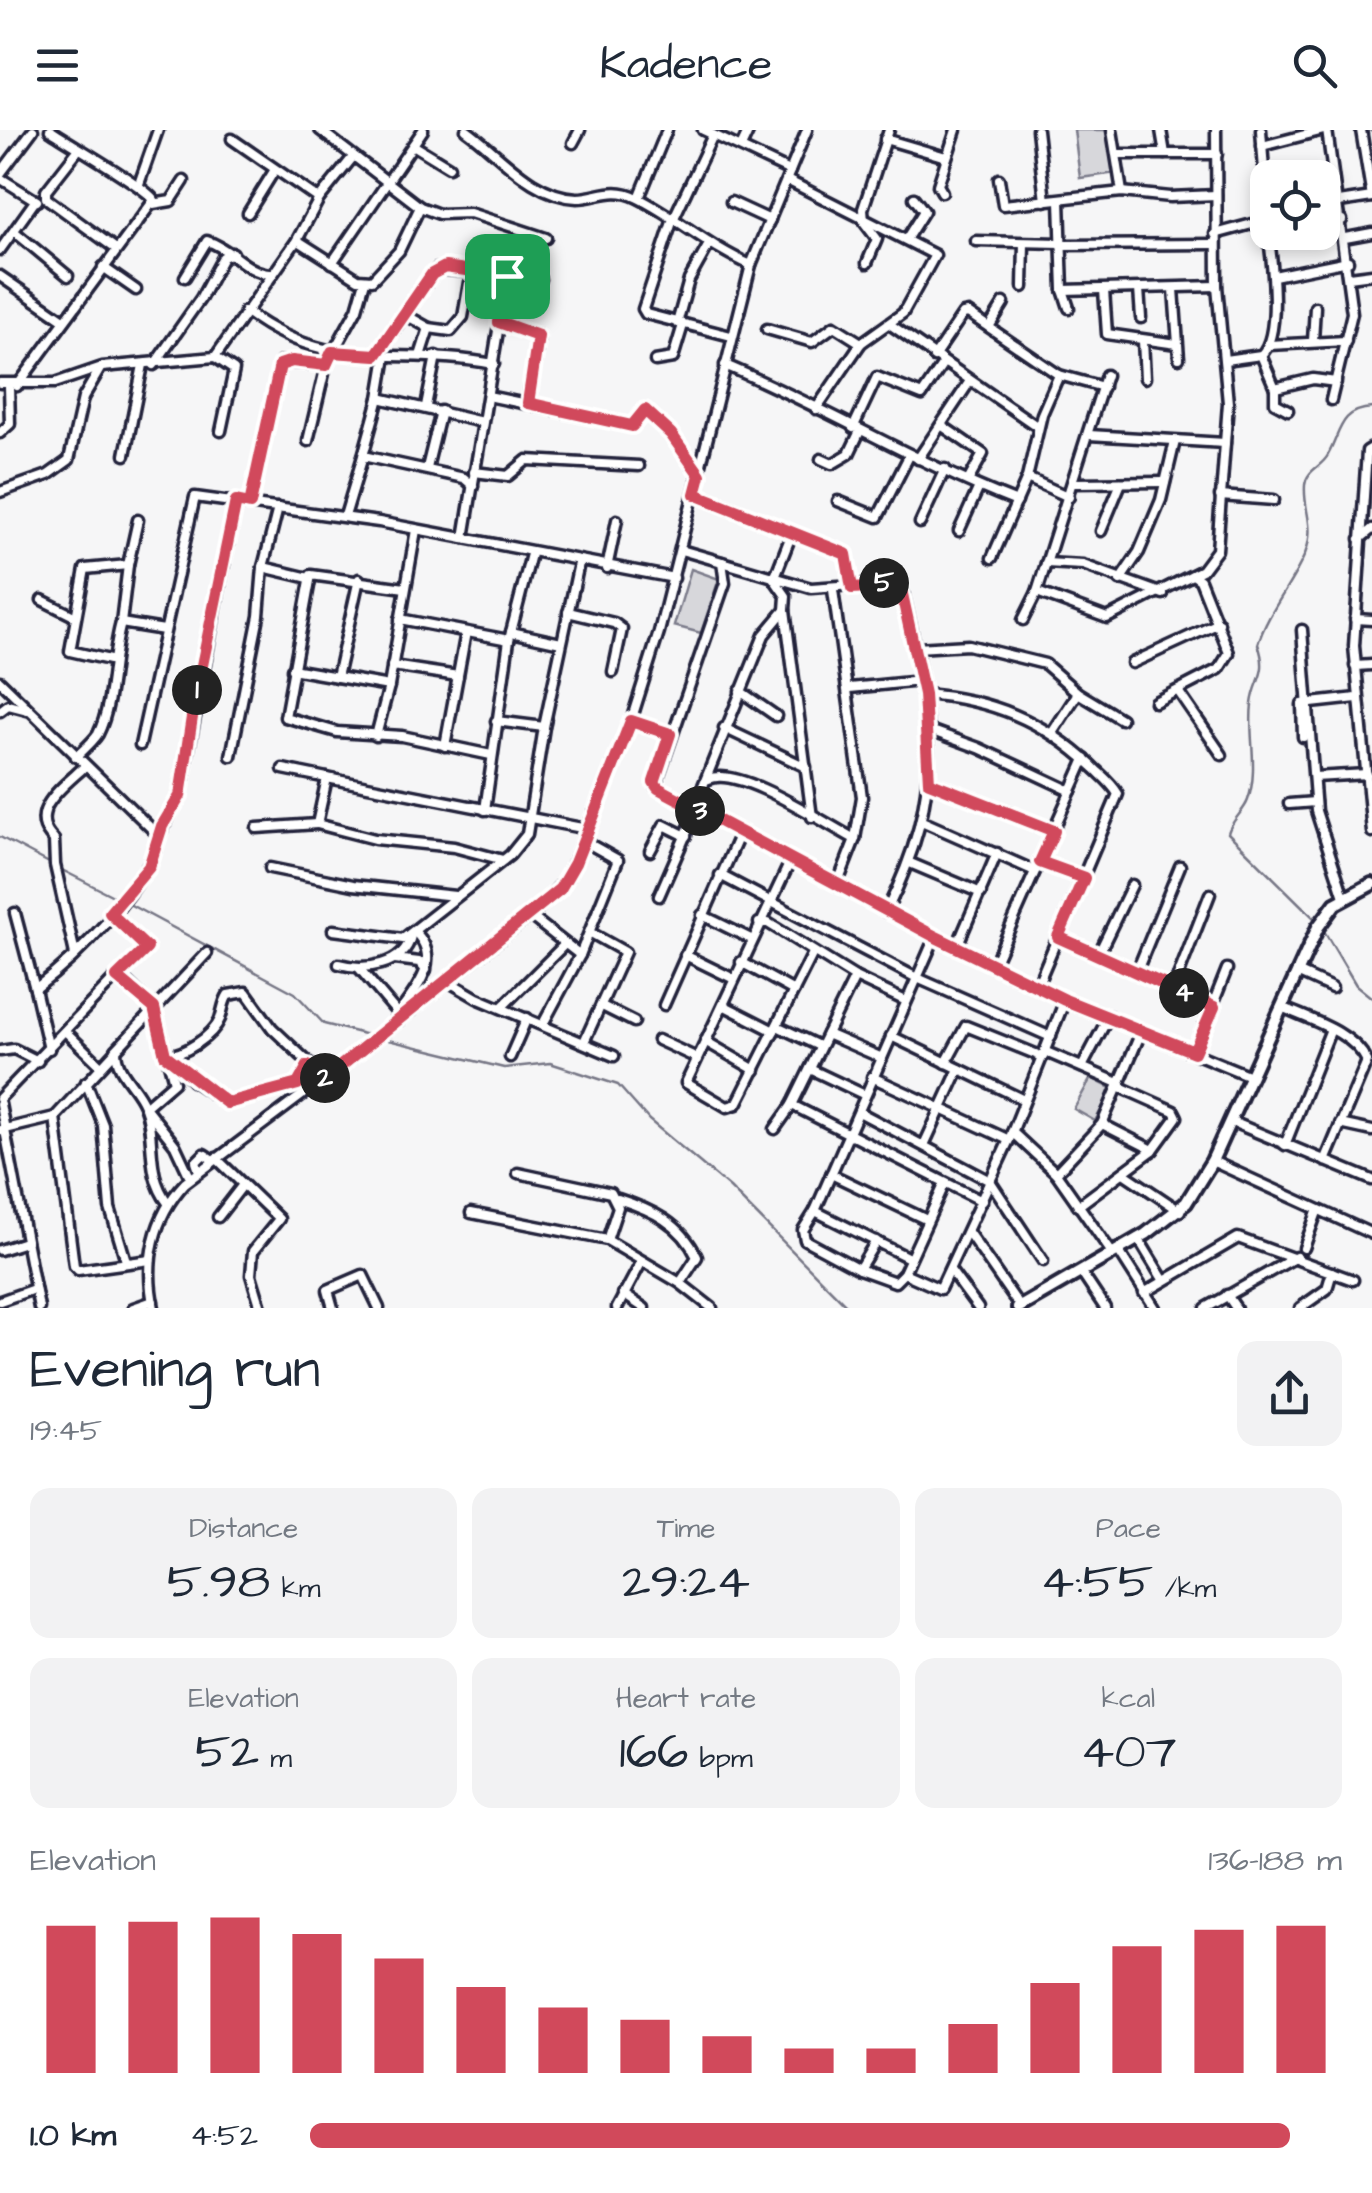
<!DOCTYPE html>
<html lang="en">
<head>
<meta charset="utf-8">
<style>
	:root { --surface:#fff; --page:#f2f2f3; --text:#1f2937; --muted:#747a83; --accent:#d1495b }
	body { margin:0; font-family:"Architects Daughter",sans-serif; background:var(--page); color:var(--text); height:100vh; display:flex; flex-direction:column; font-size:38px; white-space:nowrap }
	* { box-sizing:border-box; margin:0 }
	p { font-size:32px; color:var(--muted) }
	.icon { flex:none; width:55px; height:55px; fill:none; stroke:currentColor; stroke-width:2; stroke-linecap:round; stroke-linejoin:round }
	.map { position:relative; height:1178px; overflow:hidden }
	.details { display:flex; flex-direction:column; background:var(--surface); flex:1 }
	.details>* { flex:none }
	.controls { position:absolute; left:1250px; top:30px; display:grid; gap:20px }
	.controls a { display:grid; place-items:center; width:90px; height:90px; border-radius:20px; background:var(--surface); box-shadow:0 5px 15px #0003; font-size:50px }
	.pin { position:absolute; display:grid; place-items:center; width:85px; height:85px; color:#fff; margin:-42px; border-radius:20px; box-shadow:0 5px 15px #0006 }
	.km { position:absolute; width:50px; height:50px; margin:-25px; border-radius:50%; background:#222; color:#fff; font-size:28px; line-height:50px; text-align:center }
	.round { display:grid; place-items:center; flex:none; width:105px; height:105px; border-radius:20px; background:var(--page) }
	.headline { display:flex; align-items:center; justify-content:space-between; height:170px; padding:0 30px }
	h1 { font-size:55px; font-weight:600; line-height:75px }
	.metrics { display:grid; grid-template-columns:repeat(3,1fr); gap:15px; height:170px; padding:10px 30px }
	.metrics div { display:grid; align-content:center; border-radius:20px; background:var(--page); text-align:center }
	.metrics b { font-size:50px; font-weight:600 }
	.metrics small { font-size:28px; font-weight:400 }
	.metrics p { font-size:28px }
	.chart { height:280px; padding:20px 30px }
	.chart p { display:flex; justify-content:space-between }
	.chart svg { width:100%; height:180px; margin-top:10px; stroke:var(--accent); stroke-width:6 }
	ul { padding:0 30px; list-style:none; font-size:32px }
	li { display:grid; grid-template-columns:160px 120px 1fr; align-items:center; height:75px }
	li i { height:25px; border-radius:12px; background:var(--accent) }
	header { display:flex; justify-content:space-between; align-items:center; height:130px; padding:0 30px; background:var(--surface); font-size:45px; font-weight:600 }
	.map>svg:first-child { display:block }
	.park { fill:#d7d7db; stroke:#7c7c8b; stroke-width:2.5 }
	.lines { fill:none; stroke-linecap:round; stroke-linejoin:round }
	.stream { stroke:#767685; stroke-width:2.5 }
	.minor-casing { stroke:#22223b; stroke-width:15 }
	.major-casing { stroke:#22223b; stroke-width:18 }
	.minor { stroke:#fff; stroke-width:8 }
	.major { stroke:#fff; stroke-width:10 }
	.route-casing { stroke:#fff; stroke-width:20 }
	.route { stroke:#d1495b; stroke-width:12 }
</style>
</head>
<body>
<header><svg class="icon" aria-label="menu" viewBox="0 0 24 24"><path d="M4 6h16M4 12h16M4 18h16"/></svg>Kadence<svg class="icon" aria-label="search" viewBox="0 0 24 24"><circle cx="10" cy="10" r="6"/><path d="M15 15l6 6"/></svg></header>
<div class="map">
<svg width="1372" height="1178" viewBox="0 0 1372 1178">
	<rect width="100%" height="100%" fill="#f6f6f7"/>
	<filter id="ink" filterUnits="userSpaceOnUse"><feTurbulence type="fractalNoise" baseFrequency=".01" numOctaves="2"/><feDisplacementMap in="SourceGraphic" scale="20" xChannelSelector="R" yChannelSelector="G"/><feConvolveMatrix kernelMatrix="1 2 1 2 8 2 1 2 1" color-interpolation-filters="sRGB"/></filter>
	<g filter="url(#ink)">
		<!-- park -->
		<g class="park">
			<path d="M1074,0H1112L1117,43L1080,48Z"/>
			<path d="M691,439L719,449L701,503L674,496Z"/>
			<path d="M1091,948L1112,959L1095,991L1074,979Z"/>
		</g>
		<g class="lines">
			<!-- stream -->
			<g class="stream">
				<path d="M1370,0L1372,2"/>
				<path d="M0,707L51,734"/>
				<path d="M60,739L119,769"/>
				<path d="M127,773L295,863L324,894L376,907"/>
				<path d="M1316,790L1228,703C1232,689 1244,682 1248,670C1259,639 1248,605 1252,574C1255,548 1269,545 1258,514C1268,481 1292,455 1305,424C1316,395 1303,381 1305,355C1307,339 1322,337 1328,325C1341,302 1339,280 1372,278"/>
				<path d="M1321,796L1356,855L1372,868"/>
				<path d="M384,909L504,938L550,933L618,955L649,990L730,1058L849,1178"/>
			</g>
			<defs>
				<g id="minor">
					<path d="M320,0L420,77L439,84L470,83L546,108"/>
					<path d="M466,0C501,25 532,66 577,68C599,68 612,55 638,68C676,87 708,116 751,135"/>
					<path d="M703,0L790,41"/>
					<path d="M1037,0L1045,71"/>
					<path d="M1112,0L1122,62"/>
					<path d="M1161,0L1165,24"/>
					<path d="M1261,0L1268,94"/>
					<path d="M1327,0L1352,183L1331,270"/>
					<path d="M1361,0L1372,67"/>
					<path d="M713,5L672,92L643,179L646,184L731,206"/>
					<path d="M232,9L319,69"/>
					<path d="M885,9L946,27"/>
					<path d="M573,13L580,0"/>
					<path d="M413,15L449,37"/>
					<path d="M1262,16L1324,0"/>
					<path d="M741,17L749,0"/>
					<path d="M78,20L46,61V68L116,119"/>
					<path d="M1117,24H1217"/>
					<path d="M0,44L33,0"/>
					<path d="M0,48L37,71"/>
					<path d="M999,49L1003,75L1122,62L1170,67L1216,65"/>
					<path d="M787,50L935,125L903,183L861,213L816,279"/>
					<path d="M139,54L158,0"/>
					<path d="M942,62L938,55L956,0"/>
					<path d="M639,68L667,0"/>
					<path d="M1060,70L1063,160L1069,178"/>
					<path d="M731,72L770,90"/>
					<path d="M1339,72L1372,67"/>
					<path d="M153,74L171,71L184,51"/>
					<path d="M248,83L274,41"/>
					<path d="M1322,95L1342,90"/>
					<path d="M15,102L68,146"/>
					<path d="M1215,104L1267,90"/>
					<path d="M907,108L924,81L914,68"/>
					<path d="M1345,108L1372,103"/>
					<path d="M297,110L358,149L372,150L399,121L420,77"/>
					<path d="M976,111L1061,113"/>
					<path d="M1061,115L1216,114"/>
					<path d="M0,120L35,71"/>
					<path d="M332,133L423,0"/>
					<path d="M867,133L877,109L864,92L863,79L889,0"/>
					<path d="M103,137L136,160"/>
					<path d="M0,146L64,190"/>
					<path d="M1274,146L1348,131"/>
					<path d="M185,147L207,111C231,118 246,143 271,144"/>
					<path d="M1349,147L1372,144"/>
					<path d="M1023,157L1024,113"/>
					<path d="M1139,159L1141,188"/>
					<path d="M1174,159L1179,228"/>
					<path d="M1063,160L1217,156"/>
					<path d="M1104,160L1107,204L1177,214"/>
					<path d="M245,181C331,246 397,215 494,234"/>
					<path d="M404,184L429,198L451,201L463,187L471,141"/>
					<path d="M499,192L539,206L527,273"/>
					<path d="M677,193L689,150L708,116"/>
					<path d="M891,195L1038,297"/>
					<path d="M989,197L1004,173"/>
					<path d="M767,199L812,212L834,196L861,213"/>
					<path d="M1143,211L1145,248"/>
					<path d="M1313,211L1315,177"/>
					<path d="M1269,215L1346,211"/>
					<path d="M376,225L437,139L540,149"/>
					<path d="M1261,225L1275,258L1313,249L1336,252"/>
					<path d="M386,226L379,268L482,292"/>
					<path d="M420,226L429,198"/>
					<path d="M215,227L234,240L221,301"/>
					<path d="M934,227L963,184L968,183L1059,245L1103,257"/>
					<path d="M1225,230L1261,225C1282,206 1272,129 1268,102"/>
					<path d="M655,231L673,228L683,195"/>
					<path d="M154,235L201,168L223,127L233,123"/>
					<path d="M725,235C825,277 916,333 1017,372"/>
					<path d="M1106,245L1037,462L1107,488L1202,440L1217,420L1228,273L1217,156L1216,0"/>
					<path d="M0,253H55L102,237L215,227L297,110L319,69L353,27"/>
					<path d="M17,256L154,70C145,56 72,15 50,0"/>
					<path d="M1275,258V273L1288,280"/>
					<path d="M488,266L632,296L645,280L671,304L700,345"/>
					<path d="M426,276L436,226"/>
					<path d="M941,295L983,324L968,351"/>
					<path d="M853,298L877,247L922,265L943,234"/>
					<path d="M0,303L10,294L9,256"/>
					<path d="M1089,305L1225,313"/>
					<path d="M308,311L326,235"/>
					<path d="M1372,318L1367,321L1354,516L1372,702"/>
					<path d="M125,325L143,235"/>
					<path d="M363,326L379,268"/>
					<path d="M821,329L832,334L849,324L860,301"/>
					<path d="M918,329L970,251"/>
					<path d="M427,338L441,281"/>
					<path d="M474,342L508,346L527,330L639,336"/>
					<path d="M1027,348L1069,367"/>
					<path d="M1074,353L1165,352"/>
					<path d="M0,362L48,345L69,330L83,268L100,239"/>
					<path d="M695,364L846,424L852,457"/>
					<path d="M1220,366L1274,370"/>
					<path d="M838,371L878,387L909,326"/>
					<path d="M250,374L281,232L326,235L357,179L365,151"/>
					<path d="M345,386L363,326L464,348L473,356"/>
					<path d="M920,393L945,339"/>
					<path d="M959,401L979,357"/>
					<path d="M1101,401L1121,353"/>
					<path d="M464,408L507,146"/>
					<path d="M1360,409L1372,399"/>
					<path d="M681,420L811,458L895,452L903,462C933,591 947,659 886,782"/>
					<path d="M992,428L1027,348L1042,284L1059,245"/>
					<path d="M722,432L725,453L655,656L935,807L1065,870L1250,946"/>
					<path d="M1046,433L1083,435L1163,464"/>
					<path d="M128,435L138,390"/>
					<path d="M263,437L309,448"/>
					<path d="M607,438L617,390"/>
					<path d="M1120,450L1139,422L1161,370L1175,311"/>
					<path d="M405,458L311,445L285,587L337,602L402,606L491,625"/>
					<path d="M833,460L862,667L855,709L837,755"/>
					<path d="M42,470L74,486"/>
					<path d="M785,480L812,687"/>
					<path d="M568,482L614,493L622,499L613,542"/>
					<path d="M400,489L509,510"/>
					<path d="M1355,489L1372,490"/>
					<path d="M1023,490L1037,462"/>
					<path d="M121,493L164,500"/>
					<path d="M1302,500L1316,681L1344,767"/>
					<path d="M511,502L561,513"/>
					<path d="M916,518L968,515L1045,534L1078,563L1121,589"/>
					<path d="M1132,533L1219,493"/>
					<path d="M392,536L458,546"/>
					<path d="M1355,536L1372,535"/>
					<path d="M292,539L389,556"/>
					<path d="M337,547L359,449"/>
					<path d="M0,551L159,706C150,756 75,829 35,859L49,919"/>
					<path d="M850,558L921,551"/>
					<path d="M740,561L776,586"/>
					<path d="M1178,561L1222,625"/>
					<path d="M924,564C990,569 1043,590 1092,636C1101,645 1112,653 1118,664L1037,856"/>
					<path d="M1155,572L1219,539L1229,523L1200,450L1193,445"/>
					<path d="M0,581L8,575L27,580"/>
					<path d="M496,591L544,597"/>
					<path d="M631,591L670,604"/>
					<path d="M724,598L806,637"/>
					<path d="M927,599L979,618L1071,661"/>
					<path d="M1052,603L1078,563"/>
					<path d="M376,606L389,556L416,400"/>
					<path d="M1303,607L1302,574L1357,568"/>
					<path d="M140,615L195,367L379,392L674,448"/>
					<path d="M445,616L466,502"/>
					<path d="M231,626L259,486L263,437L278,378"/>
					<path d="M76,627C83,620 93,612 98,604C114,572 111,527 121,493L128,435L85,439L70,521L114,531"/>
					<path d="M283,639L327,648"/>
					<path d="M1314,647L1367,644"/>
					<path d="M709,649C739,635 825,694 855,709"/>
					<path d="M929,651L1054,701"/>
					<path d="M1289,674L1315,672"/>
					<path d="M694,678L764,505L785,480L786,466L774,449L792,403"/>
					<path d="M485,680L509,510L531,424"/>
					<path d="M924,692L1035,741"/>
					<path d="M257,698L317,694"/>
					<path d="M159,706L180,666L236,371"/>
					<path d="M650,721L664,695L686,706"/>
					<path d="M503,730L454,717L375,709L317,694L327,648L587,699"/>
					<path d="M790,732L686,953L727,977L737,974L813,823"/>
					<path d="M1040,732L1084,749"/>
					<path d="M910,733L981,763"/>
					<path d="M270,738L353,755L455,766"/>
					<path d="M720,745L915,847L1051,907"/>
					<path d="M659,766L697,679"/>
					<path d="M15,783L35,859"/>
					<path d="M111,783L147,818L117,847"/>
					<path d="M529,785L580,825L618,730L584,711"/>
					<path d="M702,785L751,809"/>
					<path d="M759,793H768L855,847L906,871"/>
					<path d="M333,800L403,809L510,725L527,704L544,597L579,433"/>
					<path d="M1059,807L1214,877"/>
					<path d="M957,816L997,723"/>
					<path d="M75,824L55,735L54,710C25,682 64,656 84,637"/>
					<path d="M685,825L734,849"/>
					<path d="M1098,825L1132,755"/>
					<path d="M395,829L419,832L426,840"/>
					<path d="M741,832L794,861"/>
					<path d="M339,834C364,841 404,836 411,806"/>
					<path d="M994,834L1085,629"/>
					<path d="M359,838L398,884"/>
					<path d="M1297,842L1332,858"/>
					<path d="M1136,843L1180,736"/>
					<path d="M446,850L477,868L614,926"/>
					<path d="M1173,859L1210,764"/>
					<path d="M664,875L741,701"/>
					<path d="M723,875L774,901"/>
					<path d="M602,876L634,892"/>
					<path d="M502,877L565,814"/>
					<path d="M1282,877C1310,890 1353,902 1367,931L1325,1031"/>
					<path d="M395,889C413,862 444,832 416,803"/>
					<path d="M543,894L580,825"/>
					<path d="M777,896L819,916"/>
					<path d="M67,903L100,935"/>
					<path d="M827,904L882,928"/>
					<path d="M891,906L1024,970"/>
					<path d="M658,910L697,928"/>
					<path d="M705,911L755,940"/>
					<path d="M584,912L625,822L591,803"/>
					<path d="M0,921L14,919L38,931"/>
					<path d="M116,921L55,987L74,1136L78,1140L150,1130"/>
					<path d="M1046,922L1121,954"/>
					<path d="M1194,922L1227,839"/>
					<path d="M165,925C182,927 213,906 220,889C223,880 223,873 228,865L246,862L272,898L326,949"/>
					<path d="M172,927L193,951L227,973L299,954L308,936"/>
					<path d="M510,927L527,888"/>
					<path d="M946,933L966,896L1043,927"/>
					<path d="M1082,937L1109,886"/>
					<path d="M810,939L865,965"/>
					<path d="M872,947L1009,1010"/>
					<path d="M86,952L103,995L110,1078L126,1131"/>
					<path d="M0,968L114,849L123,848L154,878L174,952L145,977L175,1015L190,1047"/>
					<path d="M0,974L39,1178"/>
					<path d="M792,975L982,1071"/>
					<path d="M859,982L990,1051L1043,1131"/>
					<path d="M1230,991L1372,1050"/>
					<path d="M1102,994L1153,1020"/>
					<path d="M1340,994L1372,1001"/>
					<path d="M775,999L792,975L855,847"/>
					<path d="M1,1000L55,987"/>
					<path d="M1012,1002L1056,1043L1112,1123"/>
					<path d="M924,1015L959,939"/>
					<path d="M1285,1015L1331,899"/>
					<path d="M216,1028L279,1089L253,1121L251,1145L261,1178"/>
					<path d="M1212,1031L1372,1104"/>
					<path d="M199,1041L196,1032L204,1024L213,1030"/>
					<path d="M518,1043L611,1063L618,1077L607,1110"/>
					<path d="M1056,1043L1102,994L1142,900"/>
					<path d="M831,1044L927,1090"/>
					<path d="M1125,1044L1180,1081"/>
					<path d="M618,1069C652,1080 681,1093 697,1127L680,1153"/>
					<path d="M168,1073C144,1042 157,1008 144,975C136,955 116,943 116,920L207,823"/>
					<path d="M1078,1076L1153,1020L1177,987L1174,981L1120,957"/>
					<path d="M815,1081L935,807"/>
					<path d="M471,1083L607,1110L680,1153L712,1178"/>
					<path d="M218,1087L242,1056"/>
					<path d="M968,1102L1020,1177"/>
					<path d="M1138,1108L1164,1151"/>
					<path d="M876,1111L859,1139L895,1152L904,1143L945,1053"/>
					<path d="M1304,1118L1317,1082"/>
					<path d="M0,1120L25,1112"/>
					<path d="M1118,1120L1155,1178"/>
					<path d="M859,1139L805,1110L803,1100L815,1081L909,1128"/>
					<path d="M950,1140L978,1178"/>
					<path d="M1081,1142L1105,1178"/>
					<path d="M904,1143L940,1159L1009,1010L1065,870"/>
					<path d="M1144,1163L1238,1108L1353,1150"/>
					<path d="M623,1164L644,1178"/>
					<path d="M1227,1165L1236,1178"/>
					<path d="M0,1171L34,1159"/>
					<path d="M133,1178L153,1171"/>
					<path d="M154,1178C144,1133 153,1087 185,1053L362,920L540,777L568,747L631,591L659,502L751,135L807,0"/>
					<path d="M333,1178L328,1160L363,1145L379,1178"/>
					<path d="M617,1178L642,1131"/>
					<path d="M1206,1178L1296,1127"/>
					<path d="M1300,1178L1327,1159L1332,1142"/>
				</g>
				<path id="major" d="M1018,1178L1146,1104L1186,1073L1212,1031L1318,797L1335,774L1372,754"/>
			</defs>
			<!-- minor casing -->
			<use href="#minor" class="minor-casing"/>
			<!-- major casing -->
			<use href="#major" class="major-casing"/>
			<!-- minor -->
			<use href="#minor" class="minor"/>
			<!-- major -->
			<use href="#major" class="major"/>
		</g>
	</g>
	<g class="lines" filter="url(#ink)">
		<defs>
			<path id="route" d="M445,137L507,146L499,192L538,206L528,273L632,296L645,280L671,304L700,345L695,364L846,424L852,458L900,455L924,564L929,652L1054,701L1040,732L1084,748L1058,807L1214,877L1194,922L1065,870L936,807L658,658L654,652L670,604L631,591L575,733L560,759L326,948L308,936L298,954L227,973L165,925L154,878L117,847L147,818L110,783L149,737L162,696L180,666L194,574L236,371L250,374L280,235L292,231L326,235L332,222L376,225L432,144Z"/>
		</defs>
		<!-- route casing -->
		<use href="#route" class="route-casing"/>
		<!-- route -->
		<use href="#route" class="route"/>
	</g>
</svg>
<div class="controls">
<a><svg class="icon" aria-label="locate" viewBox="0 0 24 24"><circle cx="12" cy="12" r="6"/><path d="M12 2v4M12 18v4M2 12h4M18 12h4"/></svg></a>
</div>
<div class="pin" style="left:507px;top:146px;background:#1e9e55"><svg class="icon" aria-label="arrive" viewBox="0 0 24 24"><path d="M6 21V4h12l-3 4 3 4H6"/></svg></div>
<b class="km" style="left:197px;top:560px">1</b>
<b class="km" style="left:325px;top:948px">2</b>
<b class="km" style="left:700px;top:681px">3</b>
<b class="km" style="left:1184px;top:863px">4</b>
<b class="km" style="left:884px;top:453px">5</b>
</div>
<section class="details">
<div class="headline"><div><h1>Evening run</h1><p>19:45</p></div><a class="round"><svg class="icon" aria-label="share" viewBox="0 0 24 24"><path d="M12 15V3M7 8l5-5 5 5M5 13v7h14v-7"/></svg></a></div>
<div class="metrics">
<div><p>Distance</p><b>5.98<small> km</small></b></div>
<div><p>Time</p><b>29:24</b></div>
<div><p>Pace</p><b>4:55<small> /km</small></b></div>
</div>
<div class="metrics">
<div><p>Elevation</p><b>52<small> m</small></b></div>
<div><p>Heart rate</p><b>166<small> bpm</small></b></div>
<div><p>kcal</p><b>407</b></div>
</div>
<div class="chart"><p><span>Elevation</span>136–188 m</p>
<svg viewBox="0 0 160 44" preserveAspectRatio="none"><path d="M5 44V8M15 44V7M25 44V6M35 44V10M45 44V16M55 44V23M65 44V28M75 44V31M85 44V35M95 44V38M105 44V38M115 44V32M125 44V22M135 44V13M145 44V9M155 44V8"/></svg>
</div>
<ul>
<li><b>1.0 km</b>4:52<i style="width:95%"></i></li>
</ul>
</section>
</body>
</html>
